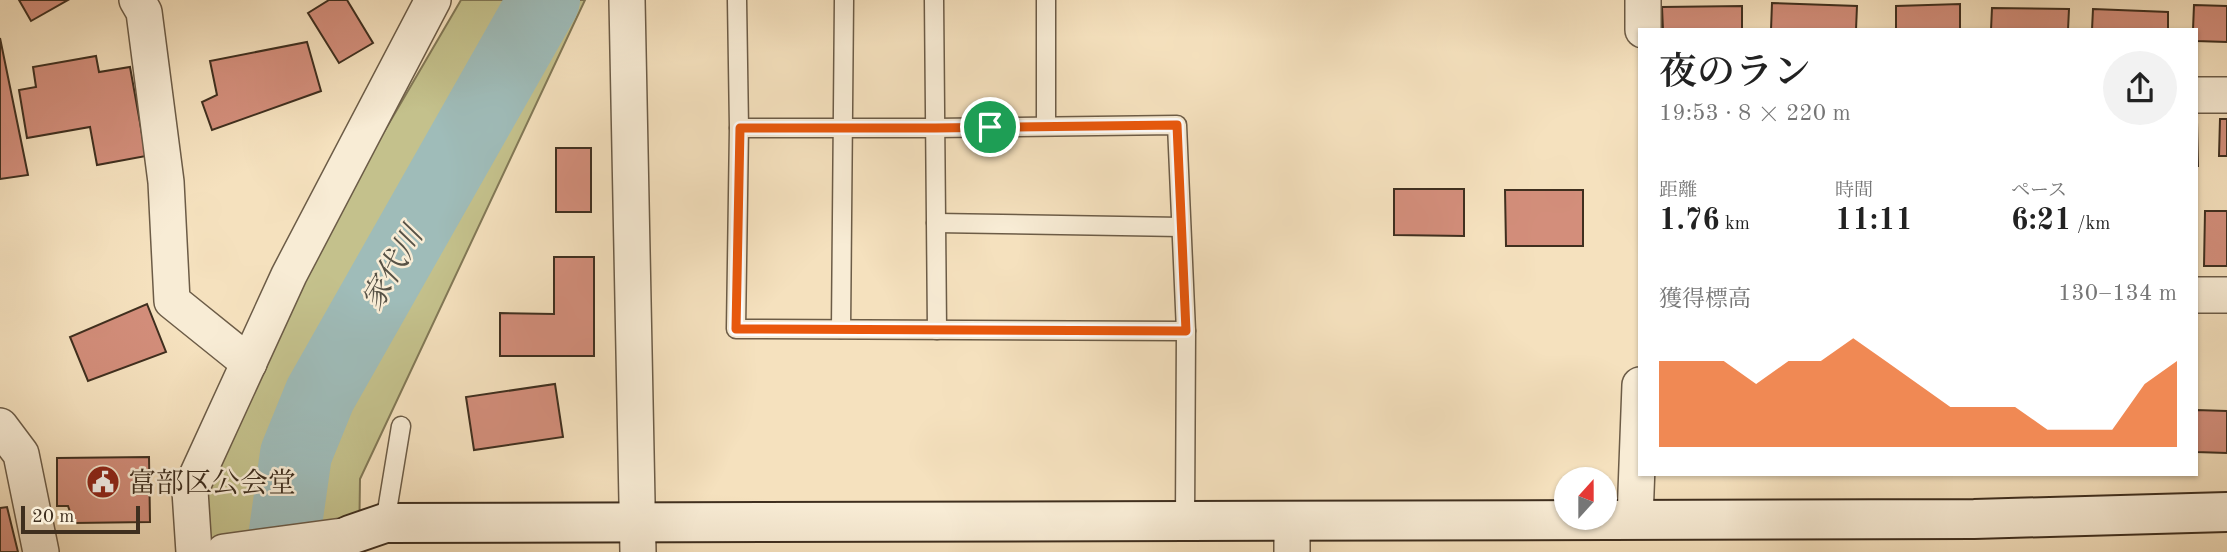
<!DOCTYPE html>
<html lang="ja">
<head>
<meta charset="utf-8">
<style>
	:root { --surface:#fff; --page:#f2f2f2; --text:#222; --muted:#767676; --accent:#ea580c }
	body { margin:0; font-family:"Old Standard TT","Noto Serif JP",serif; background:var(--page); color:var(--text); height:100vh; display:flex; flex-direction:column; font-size:26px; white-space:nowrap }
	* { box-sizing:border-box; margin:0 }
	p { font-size:23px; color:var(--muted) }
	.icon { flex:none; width:38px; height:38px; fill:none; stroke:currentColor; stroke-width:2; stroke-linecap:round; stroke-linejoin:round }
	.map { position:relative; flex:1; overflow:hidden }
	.panel { position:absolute; left:1638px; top:28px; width:560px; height:448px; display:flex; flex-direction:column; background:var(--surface); border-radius:0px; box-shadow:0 2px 5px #0004 }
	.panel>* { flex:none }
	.needle { width:46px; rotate:21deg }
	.controls { position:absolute; left:1554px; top:467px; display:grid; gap:14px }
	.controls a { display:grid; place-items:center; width:63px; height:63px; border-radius:50%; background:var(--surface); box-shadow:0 2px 5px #0004; font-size:35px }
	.scale { position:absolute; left:21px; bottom:18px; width:119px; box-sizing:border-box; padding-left:7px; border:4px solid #3f2f1f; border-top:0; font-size:19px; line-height:24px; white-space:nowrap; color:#3f2f1f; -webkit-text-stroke:5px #f8ecd5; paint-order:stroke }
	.pin { position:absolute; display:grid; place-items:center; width:60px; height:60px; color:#fff; margin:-30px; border:4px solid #fff; border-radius:50%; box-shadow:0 2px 7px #0007 }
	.round { display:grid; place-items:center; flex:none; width:74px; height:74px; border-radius:37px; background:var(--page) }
	.overview { display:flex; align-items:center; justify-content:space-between; height:119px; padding:0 21px }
	h1 { font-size:38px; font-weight:600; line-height:52px }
	.metrics { display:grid; grid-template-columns:repeat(3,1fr); gap:10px; height:119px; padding:7px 21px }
	.metrics div { display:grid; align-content:center }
	.metrics b { font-size:30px; font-weight:600 }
	.metrics small { font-size:19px; font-weight:400 }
	.metrics p { font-size:19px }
	.chart { height:196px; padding:14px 21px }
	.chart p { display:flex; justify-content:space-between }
	.chart svg { width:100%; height:126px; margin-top:7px; fill:var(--accent); opacity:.7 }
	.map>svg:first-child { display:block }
	.green { fill:#c4c18c; stroke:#827856; stroke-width:2 }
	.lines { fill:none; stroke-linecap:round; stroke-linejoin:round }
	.river { stroke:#9fbcb9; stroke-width:72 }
	.building { fill:#d38e7b; stroke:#3f2f1f; stroke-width:2 }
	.lane-casing { stroke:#6c5c47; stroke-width:21 }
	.street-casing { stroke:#6c5c47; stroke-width:38 }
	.secondary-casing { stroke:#3f2f1f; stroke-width:42 }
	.lane { stroke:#f8ecd5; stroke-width:18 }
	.street { stroke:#f8ecd5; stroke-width:35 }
	.secondary { stroke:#f8ecd5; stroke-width:38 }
	.route-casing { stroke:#fff; stroke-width:14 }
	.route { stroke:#ea580c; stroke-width:9 }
	.labels { text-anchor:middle; stroke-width:5; stroke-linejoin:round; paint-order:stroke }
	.poi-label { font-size:28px; fill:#3f2f1f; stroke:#f8ecd5; text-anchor:start }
	.water-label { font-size:30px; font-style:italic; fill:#575246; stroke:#f8ecd5 }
</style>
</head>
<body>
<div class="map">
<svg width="2227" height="552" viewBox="0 0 2227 552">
	<rect width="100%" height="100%" fill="#f5e1be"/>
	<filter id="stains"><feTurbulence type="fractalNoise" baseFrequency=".00286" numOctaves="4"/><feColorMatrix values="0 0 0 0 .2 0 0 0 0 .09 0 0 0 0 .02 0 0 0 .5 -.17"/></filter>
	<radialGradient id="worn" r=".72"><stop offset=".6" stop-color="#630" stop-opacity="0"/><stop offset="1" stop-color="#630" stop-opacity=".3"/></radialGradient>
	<!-- green -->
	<path class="green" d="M461,0H585L360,479L359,552H195L199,470L249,363Z"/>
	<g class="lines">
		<!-- river -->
		<path class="river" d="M282,552L296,454L320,395L544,0"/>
	</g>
	<!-- building -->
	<g class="building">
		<path d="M19,0H68L31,21Z"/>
		<path d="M329,0H347L373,43L339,63L308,13Z"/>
		<path d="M1772,3L1857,6L1856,30H1771Z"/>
		<path d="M1960,4V30H1896V6Z"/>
		<path d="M2194,5L2227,6V42L2196,41V30H2193Z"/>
		<path d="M1742,6V30H1663L1662,7Z"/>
		<path d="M1992,8L2069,9L2068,30H1991Z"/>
		<path d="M2093,9L2168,12V30H2092Z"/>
		<path d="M0,38L28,175L0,179Z"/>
		<path d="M307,42L321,91L212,130L202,102L217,95L210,61Z"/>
		<path d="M96,56L99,72L130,67L146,156L97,165L90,127L27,138L19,90L36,87L33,67Z"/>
		<path d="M2220,119H2227V156H2219Z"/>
		<path d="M2196,122H2197L2198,166H2196Z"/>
		<rect x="556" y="148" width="35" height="64"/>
		<path d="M1394,189H1464V236L1394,235Z"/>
		<path d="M1505,190H1583V246H1506Z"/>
		<path d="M2205,211H2227V266H2204Z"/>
		<path d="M554,257H594V356H500V313L554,314Z"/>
		<path d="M147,304L166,352L88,381L70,337Z"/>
		<path d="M555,384L563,437L474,450L466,397Z"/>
		<path d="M2196,410L2227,411V453L2196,452Z"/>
		<path d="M149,457L150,522L74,523L68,506H57V458Z"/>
		<path d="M7,507L18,552H0V508Z"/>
	</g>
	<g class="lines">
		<defs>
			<g id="lane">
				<path d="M737,0L739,128H935L1177,125L1186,331L1185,520"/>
				<path d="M934,0L937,330"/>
				<path d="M1046,126V0"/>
				<path d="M739,128L736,329L1186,331"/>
				<path d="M936,223L1181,227"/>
				<path d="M841,329L844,0"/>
				<path d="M385,523L401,426"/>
			</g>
			<g id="street">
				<path d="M137,0L144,12L166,182L172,301L249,363"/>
				<path d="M627,0L638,552"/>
				<path d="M1643,0V30"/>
				<path d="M2196,95H2227"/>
				<path d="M2196,295H2227"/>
				<path d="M0,426L21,454L41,552"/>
				<path d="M1635,519L1640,385"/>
				<path d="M1292,520V552"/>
				<path d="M194,552L190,491L289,275L433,0"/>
				<path d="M224,552L350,535"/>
			</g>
			<path id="secondary" d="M350,535L385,523L1974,519L2227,512"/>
		</defs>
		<!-- lane casing -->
		<use href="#lane" class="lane-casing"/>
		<!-- street casing -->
		<use href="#street" class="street-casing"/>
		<!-- secondary casing -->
		<use href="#secondary" class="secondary-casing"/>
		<!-- lane -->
		<use href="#lane" class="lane"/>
		<!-- street -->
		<use href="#street" class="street"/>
		<!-- secondary -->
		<use href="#secondary" class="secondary"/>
	</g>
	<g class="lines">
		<defs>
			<path id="route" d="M1177,125L1186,331L736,329L740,128H935Z"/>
		</defs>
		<!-- route casing -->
		<use href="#route" class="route-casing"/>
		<!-- route -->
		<use href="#route" class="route"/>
	</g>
	<!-- icons -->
	<defs>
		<symbol id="civic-disc" viewBox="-11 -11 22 22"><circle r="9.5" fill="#8f2418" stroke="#f8ecd5"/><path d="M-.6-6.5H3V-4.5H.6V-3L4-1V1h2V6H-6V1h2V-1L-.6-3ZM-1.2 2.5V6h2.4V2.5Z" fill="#fff"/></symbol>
	</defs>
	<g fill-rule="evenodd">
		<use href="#civic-disc" x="84" y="463" width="38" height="38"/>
	</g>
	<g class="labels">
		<!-- poi labels -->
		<g class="poi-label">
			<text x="128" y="492">富部区公会堂</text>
		</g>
		<!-- water labels -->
		<g class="water-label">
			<text transform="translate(392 268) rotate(-60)" y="10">家代川</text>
		</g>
	</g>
	<rect width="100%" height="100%" filter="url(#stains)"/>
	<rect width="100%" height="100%" fill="url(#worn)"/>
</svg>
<div class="controls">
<a><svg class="needle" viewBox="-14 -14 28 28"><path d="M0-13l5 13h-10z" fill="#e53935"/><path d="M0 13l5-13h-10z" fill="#767676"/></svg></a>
</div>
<div class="scale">20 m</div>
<div class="pin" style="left:990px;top:127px;background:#1e9e55"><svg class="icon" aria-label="arrive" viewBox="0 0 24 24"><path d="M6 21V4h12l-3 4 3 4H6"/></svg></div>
<section class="panel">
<div class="overview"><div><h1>夜のラン</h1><p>19:53 · 8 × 220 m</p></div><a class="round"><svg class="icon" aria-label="share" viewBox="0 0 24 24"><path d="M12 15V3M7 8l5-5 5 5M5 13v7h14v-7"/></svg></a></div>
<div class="metrics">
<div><p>距離</p><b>1.76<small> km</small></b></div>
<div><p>時間</p><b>11:11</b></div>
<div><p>ペース</p><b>6:21<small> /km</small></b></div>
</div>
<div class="chart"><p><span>獲得標高</span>130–134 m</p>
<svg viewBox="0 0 160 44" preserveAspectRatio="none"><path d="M0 44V14L10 14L20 14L30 22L40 14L50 14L60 6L70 14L80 22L90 30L100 30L110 30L120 38L130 38L140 38L150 22L160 14V44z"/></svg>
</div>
</section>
</div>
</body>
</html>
